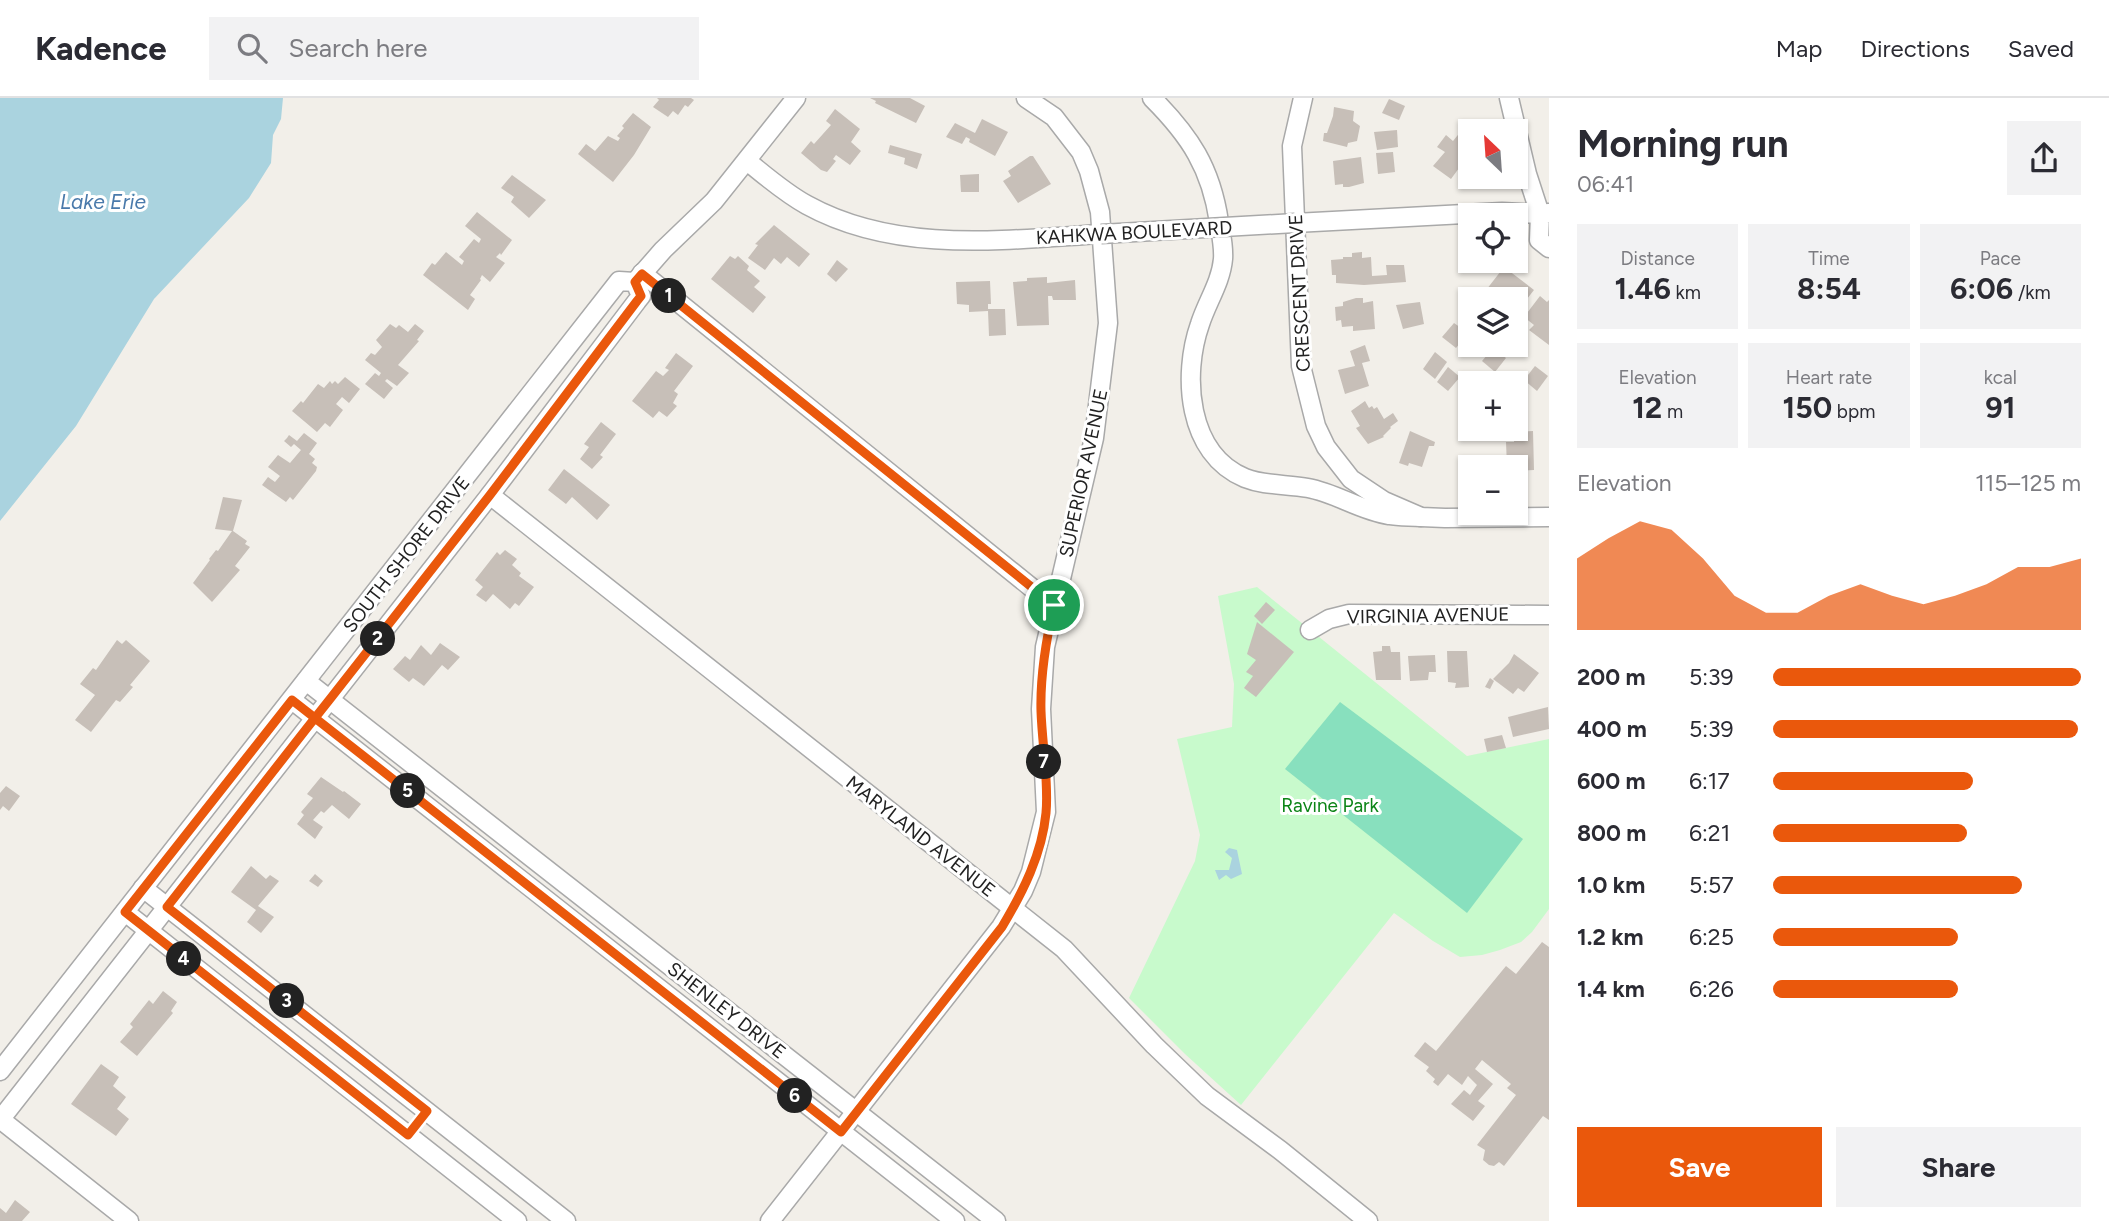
<!DOCTYPE html>
<html lang="en">
<head>
<meta charset="utf-8">
<style>
	:root { --surface:#fff; --page:#f2f2f3; --text:#2b2b33; --muted:#7c7c81; --line:#e1e1e2; --accent:#ea580c }
	body { margin:0; font-family:Figtree,sans-serif; background:var(--page); color:var(--text); height:100vh; display:flex; flex-direction:column; font-size:26px; white-space:nowrap }
	* { box-sizing:border-box; margin:0 }
	p { font-size:23px; color:var(--muted) }
	.icon { flex:none; width:38px; height:38px; fill:none; stroke:currentColor; stroke-width:2; stroke-linecap:round; stroke-linejoin:round }
	.map { position:relative; flex:1; overflow:hidden }
	.side { display:flex; flex-direction:column; background:var(--surface); width:560px }
	.side>* { flex:none }
	.needle { width:46px; rotate:335deg }
	.tools { position:absolute; left:1458px; top:21px; display:grid; gap:14px }
	.tools a { display:grid; place-items:center; width:70px; height:70px; border-radius:0px; background:var(--surface); box-shadow:0 2px 5px #0004; font-size:35px }
	.pin { position:absolute; display:grid; place-items:center; width:60px; height:60px; color:#fff; margin:-30px; border:4px solid #fff; border-radius:50%; box-shadow:0 2px 7px #0007 }
	.km { position:absolute; width:35px; height:35px; margin:-18px; border-radius:50%; background:#222; color:#fff; font-size:19px; line-height:35px; text-align:center }
	.round { display:grid; place-items:center; flex:none; width:74px; height:74px; border-radius:0px; background:var(--page) }
	.headline { display:flex; align-items:center; justify-content:space-between; height:119px; padding:0 28px }
	h1 { font-size:38px; font-weight:700; line-height:52px }
	.figures { display:grid; grid-template-columns:repeat(3,1fr); gap:10px; height:119px; padding:7px 28px }
	.figures div { display:grid; align-content:center; border-radius:0px; background:var(--page); text-align:center }
	.figures b { font-size:30px; font-weight:700 }
	.figures small { font-size:19px; font-weight:400 }
	.figures p { font-size:19px }
	.chart { height:196px; padding:14px 28px }
	.chart p { display:flex; justify-content:space-between }
	.chart svg { width:100%; height:126px; margin-top:7px; fill:var(--accent); opacity:.7 }
	.action { display:flex; gap:14px; margin-top:auto; padding:14px 28px }
	.action a { flex:1; height:80px; border-radius:0px; background:var(--accent); color:#fff; font-size:28px; font-weight:700; line-height:80px; text-align:center }
	.action a+a { background:var(--page); color:var(--text) }
	ul { padding:0 28px; list-style:none; font-size:23px }
	li { display:grid; grid-template-columns:112px 84px 1fr; align-items:center; height:52px }
	li i { height:18px; border-radius:9px; background:var(--accent) }
	header { display:flex; align-items:center; gap:42px; box-sizing:border-box; height:98px; padding:0 35px; background:var(--surface); border-bottom:2px solid var(--line) }
	header strong { font-size:33px }
	nav { display:flex; gap:38px; margin-inline-start:auto; font-size:24px }
	.search { width:490px; height:63px; background:var(--page); display:flex; align-items:center; gap:18px; box-sizing:border-box; padding:0 24px; border-radius:0px; color:var(--muted); font-size:26px }
	main { display:flex; flex:1; min-height:0 }
	.map>svg:first-child { display:block }
	.park { fill:#c8facc }
	.pitch { fill:#88e0be }
	.water { fill:#aad3df }
	.building { fill:#c7bfb8 }
	.lines { fill:none; stroke-linecap:round; stroke-linejoin:round }
	.minor-casing { stroke:#a9a9a9; stroke-width:21 }
	.minor { stroke:#fff; stroke-width:18 }
	.minor-bridge-casing { stroke:#a9a9a9; stroke-width:21; stroke-linecap:butt }
	.minor-bridge { stroke:#fff; stroke-width:18 }
	.route-casing { stroke:#fff; stroke-width:14 }
	.route { stroke:#ea580c; stroke-width:9 }
	.labels { text-anchor:middle; stroke-width:6; stroke-linejoin:round; paint-order:stroke }
	.street-label { font-size:19px; fill:#222; stroke:#fff }
	.park-label { font-size:19px; fill:#0c8416; stroke:#fff }
	.water-label { font-size:21px; font-style:italic; fill:#4a7aab; stroke:#fff }
</style>
</head>
<body>
<header>
<strong>Kadence</strong>
<div class="search"><svg class="icon" aria-label="search" viewBox="0 0 24 24"><circle cx="10" cy="10" r="6"/><path d="M15 15l6 6"/></svg>Search here</div>
<nav><a>Map</a><a>Directions</a><a>Saved</a></nav>
</header>
<main>
<div class="map">
<svg width="1549" height="1123" viewBox="0 0 1549 1123">
	<rect width="100%" height="100%" fill="#f2efe9"/>
	<!-- park -->
	<path class="park" d="M1257,489L1467,658L1549,641V811L1532,834L1521,844L1500,852L1482,857L1460,859L1433,843L1394,815L1241,1007L1185,956L1129,900L1195,763L1200,737L1177,641L1232,629L1234,586L1218,498Z"/>
	<!-- pitch -->
	<path class="pitch" d="M1340,604L1523,741L1467,815L1285,671Z"/>
	<!-- water -->
	<g class="water">
		<path d="M0,0H283L281,21L273,37L271,65L249,100L154,201L76,328L0,423Z"/>
		<path d="M1229,750L1237,752L1242,776L1231,781L1226,777L1219,782L1215,772H1229L1232,760L1225,754Z"/>
	</g>
	<!-- building -->
	<g class="building">
		<path d="M657,0H691L694,2L688,9L685,7L678,17L673,13L668,19L653,9L659,2Z"/>
		<path d="M870,0H910L925,8L916,25L875,5L876,3Z"/>
		<path d="M1389,1L1405,8L1399,22L1382,15Z"/>
		<path d="M1334,9L1354,13L1353,23L1360,28L1357,43L1348,45L1347,49L1323,43L1324,35H1327L1333,18Z"/>
		<path d="M835,11L860,31L851,44L861,53L850,67L836,57L833,61L836,63L827,74L821,72L801,55L811,43L814,46L831,27L826,23Z"/>
		<path d="M633,15L651,29L634,57L613,84L578,56L586,46L595,53L608,38L618,43L620,40L617,38L624,30L622,28Z"/>
		<path d="M982,21L1008,34L995,58L969,44L970,41L966,39L962,46L946,39L955,25L975,35Z"/>
		<path d="M1466,27L1474,33H1470V50L1468,53L1470,55L1451,81L1433,68L1445,54L1437,49L1446,37L1453,43Z"/>
		<path d="M1397,32L1398,49L1377,52L1374,34Z"/>
		<path d="M890,47L922,56L917,71L904,66L905,60L888,55Z"/>
		<path d="M1393,54L1395,74L1378,76L1376,55Z"/>
		<path d="M1030,58H1033L1051,86L1018,105L1003,83L1011,78L1008,73Z"/>
		<path d="M1361,59L1364,85L1349,89H1343V86L1335,87L1333,63Z"/>
		<path d="M979,76V94H961L960,77Z"/>
		<path d="M512,77L546,102L529,120L511,104L514,99L501,90Z"/>
		<path d="M477,114L512,142L501,157L500,155L496,159L505,165L490,184L482,177L480,181L481,182L470,197L475,201L468,212L423,177L432,165L435,167L446,154L462,167L464,163L459,159L474,141L479,145L481,141L465,128Z"/>
		<path d="M774,127L810,156L799,169L787,159L781,166L774,160L765,172L748,160L758,147L755,146Z"/>
		<path d="M1362,154V160L1371,159L1372,178L1387,177L1386,167H1404L1406,184L1364,187L1336,185V177H1332L1331,162L1343,161V159H1352V155Z"/>
		<path d="M730,158L735,161L738,158L749,168L747,172L760,183L754,189L766,199L753,215L711,181Z"/>
		<path d="M837,162L848,171L836,184L827,176Z"/>
		<path d="M1504,169L1534,192L1516,215V201H1490L1483,196Z"/>
		<path d="M1047,179V185L1075,182L1076,202H1053L1052,198H1048L1049,227L1017,228L1013,184L1027,183V180Z"/>
		<path d="M990,183L991,206H988V211H1005L1006,237L989,238L988,213L969,214V207L957,206L956,184Z"/>
		<path d="M1540,198L1547,204L1549,202V247L1529,232L1534,227L1524,219Z"/>
		<path d="M1356,200H1363V205L1373,203L1375,231L1353,233V228L1342,229L1341,222L1336,223L1335,209L1343,208V204Z"/>
		<path d="M1420,204L1424,226L1403,231L1396,207Z"/>
		<path d="M1454,225L1468,235L1456,250L1442,239Z"/>
		<path d="M390,226L396,230L399,227L408,234L415,226L424,233L417,242L419,243L398,267L409,275L397,288L387,281L385,283L393,290L384,301L365,286L375,275L379,278L381,275L365,262L371,255L375,257L382,249L376,242Z"/>
		<path d="M1365,247L1370,263L1362,265L1369,288L1345,296L1338,272L1355,268L1350,253Z"/>
		<path d="M1493,250L1506,260L1495,274L1482,263Z"/>
		<path d="M1435,254L1447,264L1435,281L1423,271Z"/>
		<path d="M676,255L693,268L674,293L678,296L673,305L677,308L667,319L659,313L653,320L632,303L656,273L663,278L669,272L665,270Z"/>
		<path d="M1535,268L1548,278L1537,293L1524,282Z"/>
		<path d="M1448,269L1460,279L1448,293L1437,284Z"/>
		<path d="M345,279L360,291L349,305L342,299L336,306L343,312L330,329L325,325L317,334L292,313L301,303L303,305L318,286L324,290L330,283L332,286L335,283L338,286Z"/>
		<path d="M1365,303L1369,310L1372,308L1374,311L1377,309L1384,321L1393,315L1398,323L1390,329L1391,330L1383,338L1384,339L1368,346L1356,330L1360,328L1351,313Z"/>
		<path d="M601,324L616,336L600,357L603,359L592,371L580,361L589,349L584,346Z"/>
		<path d="M1410,333L1435,344L1434,348H1429L1422,369L1409,365L1408,368L1399,365Z"/>
		<path d="M1533,333L1534,372L1516,373V369H1507L1506,344H1514L1515,334Z"/>
		<path d="M304,335L317,345L309,356L315,361L312,365L317,369L316,373L293,402L290,399L286,404L262,387L268,379L275,384L280,378L268,369L278,357L290,365L301,352L294,346L291,349L284,343L287,340L289,337L297,343Z"/>
		<path d="M564,371L610,407L597,422L572,399L566,406L548,392Z"/>
		<path d="M223,399L242,402L233,433L247,443L245,446L250,449L235,468L240,472L212,504L193,485L210,462L209,461L216,452L218,453L232,433L215,431Z"/>
		<path d="M505,452L517,461L512,467L521,475L519,478L534,489L519,508L515,505L510,511L493,496L486,504L476,497L483,489L475,482L497,454L500,457Z"/>
		<path d="M1266,504L1275,512L1262,526L1254,518Z"/>
		<path d="M1257,524L1294,554L1256,599L1244,590L1253,578L1246,574L1256,562L1247,556Z"/>
		<path d="M117,542L122,546L126,542L150,563L130,587L133,589L120,604L116,602L91,634L75,622L95,597L80,586L93,570L96,572Z"/>
		<path d="M440,545L460,559L448,572L442,567L424,588L413,580L409,584L393,571L405,558L410,562L421,547L431,557Z"/>
		<path d="M1382,548H1390L1391,554H1400L1401,582H1376L1373,554L1382,553Z"/>
		<path d="M1447,553H1467L1469,589L1455,590L1456,585L1448,584Z"/>
		<path d="M1514,556L1539,575L1524,594L1518,590L1513,596L1493,581L1509,565Z"/>
		<path d="M1435,557L1436,574H1429L1428,582L1410,583L1408,558Z"/>
		<path d="M1490,580L1494,583L1490,591L1485,589Z"/>
		<path d="M1548,609L1549,631L1513,639L1508,619Z"/>
		<path d="M1502,637L1506,650L1487,654L1484,641Z"/>
		<path d="M321,679L343,694L344,693L361,706L349,721L332,707L324,715L321,713L313,722L323,729L315,741L297,726L304,717L301,714L313,700L307,696Z"/>
		<path d="M6,688L20,698L9,713L3,708L0,712V695Z"/>
		<path d="M251,768L266,781L270,777L279,783L258,808L274,819L261,835L247,824L256,812L231,794Z"/>
		<path d="M315,776L323,783L318,789L309,783Z"/>
		<path d="M1542,844L1549,849V1022L1543,1018L1504,1068L1499,1064L1494,1068L1489,1067L1483,1062L1485,1052L1477,1047L1516,997L1507,990L1511,986L1482,962L1475,971L1493,986L1478,1003L1485,1008L1473,1023L1451,1006L1464,992L1470,997L1477,987L1468,978L1462,987L1448,976L1438,988L1433,984L1435,981L1426,973L1429,969L1414,958L1425,944L1436,953L1506,868L1516,876Z"/>
		<path d="M163,893L177,904L171,913L173,915L137,958L120,944L133,929L130,926L149,902L153,906Z"/>
		<path d="M101,966L119,979L113,988L126,999L117,1011L129,1021L116,1038L71,1006Z"/>
		<path d="M15,1102L30,1114L22,1123H0V1110L6,1115Z"/>
	</g>
	<g class="lines">
		<defs>
			<g id="minor">
				<path d="M1152,0C1190,38 1211,70 1219,124C1221,136 1224,149 1223,161C1221,184 1207,204 1200,226C1182,277 1187,356 1245,380C1265,388 1288,386 1308,390C1336,395 1361,413 1389,417C1399,419 1411,418 1421,419"/>
				<path d="M1303,0L1292,48L1301,268L1316,328L1326,349L1351,381L1384,403L1421,419L1445,420L1549,419"/>
				<path d="M747,63C767,79 785,95 807,107C896,156 1003,142 1101,136"/>
				<path d="M1549,115L1540,116L1539,142L1549,150"/>
				<path d="M1295,125L1502,114L1540,116L1527,76L1509,0"/>
				<path d="M642,175L1053,507"/>
				<path d="M635,184L663,152L714,103L796,0"/>
				<path d="M490,397L1064,851L1154,947L1207,998L1280,1052L1368,1123"/>
				<path d="M1310,532L1329,521L1349,516L1549,517"/>
				<path d="M306,583L996,1123"/>
				<path d="M292,602L955,1123"/>
				<path d="M143,790L566,1123"/>
				<path d="M125,814L517,1123"/>
				<path d="M0,973L619,183L635,184L641,198L637,203L490,397L0,1022"/>
				<path d="M0,1021L129,1123"/>
				<path d="M770,1123L1001,829L1023,793L1031,774L1046,714L1041,611L1045,549L1094,340L1108,225L1100,114L1089,73L1081,54L1054,19L1026,0"/>
			</g>
		</defs>
		<!-- minor casing -->
		<use href="#minor" class="minor-casing"/>
		<!-- minor -->
		<use href="#minor" class="minor"/>
		<defs>
			<path id="minor-bridge" d="M1101,136L1295,125"/>
		</defs>
		<!-- minor-bridge casing -->
		<use href="#minor-bridge" class="minor-bridge-casing"/>
		<!-- minor-bridge -->
		<use href="#minor-bridge" class="minor-bridge"/>
	</g>
	<g class="lines">
		<defs>
			<path id="route" d="M1054,507L642,176L635,184L641,198L637,203L490,397L330,601L307,630L167,809L427,1013L408,1037L125,814L292,602L380,671L841,1034L1002,829C1023,794 1042,756 1046,715C1049,684 1042,645 1041,613C1040,577 1046,542 1054,507"/>
		</defs>
		<!-- route casing -->
		<use href="#route" class="route-casing"/>
		<!-- route -->
		<use href="#route" class="route"/>
	</g>
	<g class="labels">
		<!-- street labels -->
		<g class="street-label">
			<text transform="translate(1134 134) rotate(-3)" y="7">KAHKWA BOULEVARD</text>
			<text transform="translate(1299 195) rotate(-93)" y="7">CRESCENT DRIVE</text>
			<text transform="translate(1083 375) rotate(-78)" y="7">SUPERIOR AVENUE</text>
			<text transform="translate(406 456) rotate(-52)" y="7">SOUTH SHORE DRIVE</text>
			<text transform="translate(1428 517) rotate(-1)" y="7">VIRGINIA AVENUE</text>
			<text transform="translate(921 738) rotate(38)" y="7">MARYLAND AVENUE</text>
			<text transform="translate(727 912) rotate(38)" y="7">SHENLEY DRIVE</text>
		</g>
		<!-- park labels -->
		<g class="park-label">
			<text x="1330" y="714">Ravine Park</text>
		</g>
		<!-- water labels -->
		<g class="water-label">
			<text x="103" y="111">Lake Erie</text>
		</g>
	</g>
</svg>
<div class="tools">
<a><svg class="needle" viewBox="-14 -14 28 28"><path d="M0-13l5 13h-10z" fill="#e53935"/><path d="M0 13l5-13h-10z" fill="#7c7c81"/></svg></a>
<a><svg class="icon" aria-label="locate" viewBox="0 0 24 24"><circle cx="12" cy="12" r="6"/><path d="M12 2v4M12 18v4M2 12h4M18 12h4"/></svg></a>
<a><svg class="icon" aria-label="layers" viewBox="0 0 24 24"><path d="M12 4l9 5-9 5-9-5zM3 14l9 5 9-5"/></svg></a>
<a>+</a>
<a>−</a>
</div>
<div class="pin" style="left:1054px;top:507px;background:#1e9e55"><svg class="icon" aria-label="arrive" viewBox="0 0 24 24"><path d="M6 21V4h12l-3 4 3 4H6"/></svg></div>
<b class="km" style="left:669px;top:198px">1</b>
<b class="km" style="left:378px;top:541px">2</b>
<b class="km" style="left:287px;top:903px">3</b>
<b class="km" style="left:184px;top:861px">4</b>
<b class="km" style="left:408px;top:693px">5</b>
<b class="km" style="left:795px;top:998px">6</b>
<b class="km" style="left:1044px;top:664px">7</b>
</div>
<section class="side">
<div class="headline"><div><h1>Morning run</h1><p>06:41</p></div><a class="round"><svg class="icon" aria-label="share" viewBox="0 0 24 24"><path d="M12 15V3M7 8l5-5 5 5M5 13v7h14v-7"/></svg></a></div>
<div class="figures">
<div><p>Distance</p><b>1.46<small> km</small></b></div>
<div><p>Time</p><b>8:54</b></div>
<div><p>Pace</p><b>6:06<small> /km</small></b></div>
</div>
<div class="figures">
<div><p>Elevation</p><b>12<small> m</small></b></div>
<div><p>Heart rate</p><b>150<small> bpm</small></b></div>
<div><p>kcal</p><b>91</b></div>
</div>
<div class="chart"><p><span>Elevation</span>115–125 m</p>
<svg viewBox="0 0 160 44" preserveAspectRatio="none"><path d="M0 44V19L10 12L20 6L30 9L40 19L50 32L60 38L70 38L80 32L90 28L100 32L110 35L120 32L130 28L140 22L150 22L160 19V44z"/></svg>
</div>
<ul>
<li><b>200 m</b>5:39<i style="width:100%"></i></li>
<li><b>400 m</b>5:39<i style="width:99%"></i></li>
<li><b>600 m</b>6:17<i style="width:65%"></i></li>
<li><b>800 m</b>6:21<i style="width:63%"></i></li>
<li><b>1.0 km</b>5:57<i style="width:81%"></i></li>
<li><b>1.2 km</b>6:25<i style="width:60%"></i></li>
<li><b>1.4 km</b>6:26<i style="width:60%"></i></li>
</ul>
<div class="action"><a>Save</a><a>Share</a></div>
</section>
</main>
</body>
</html>
